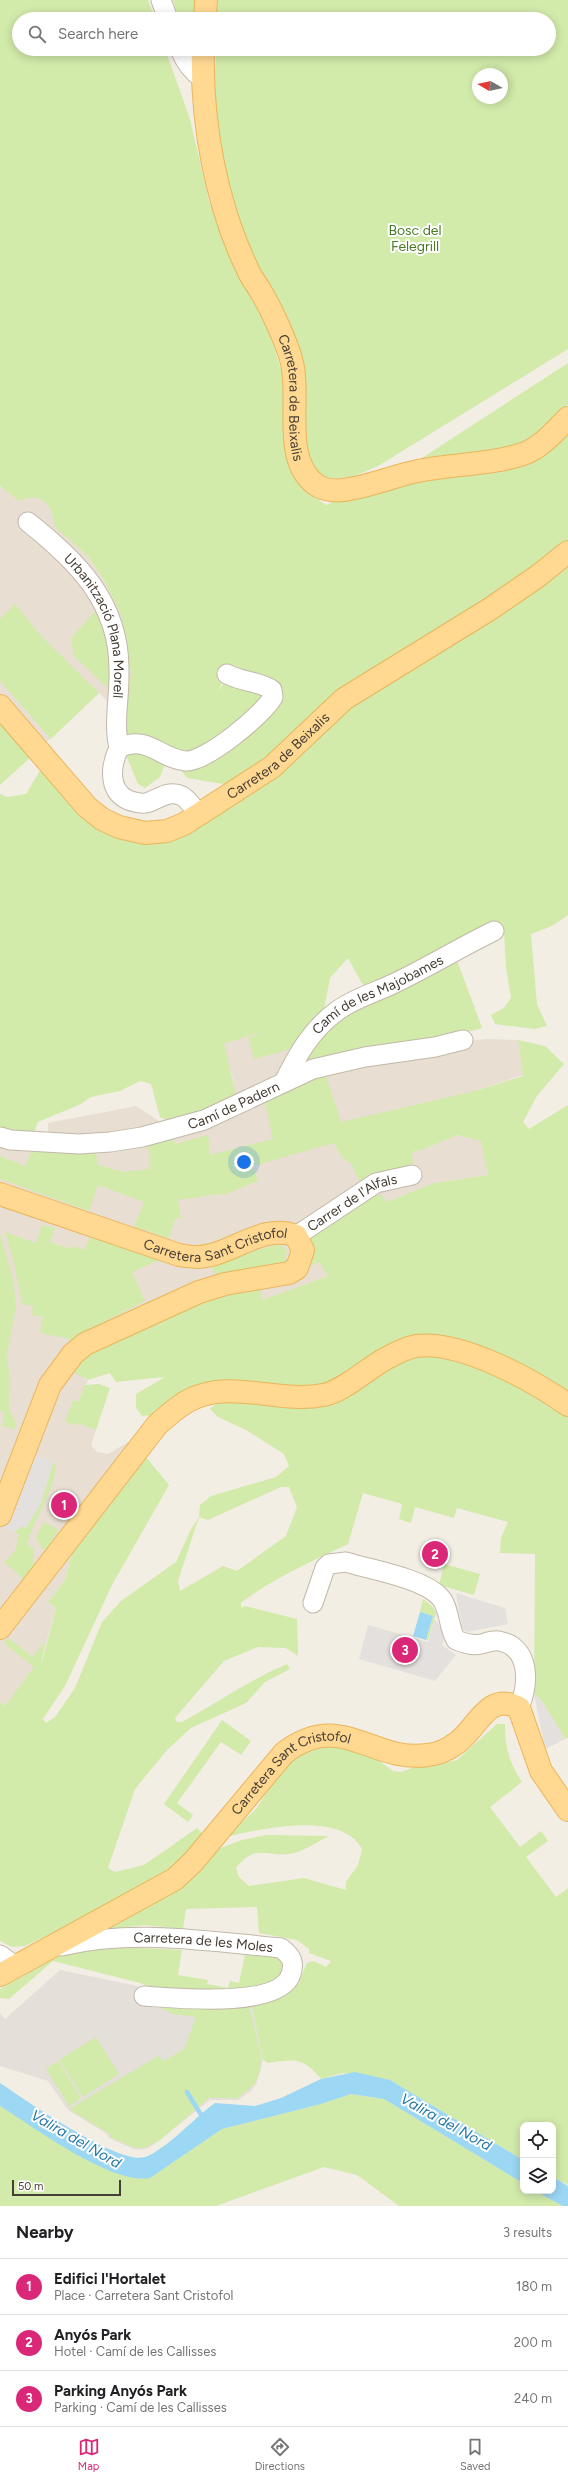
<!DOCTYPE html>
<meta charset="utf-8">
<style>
:root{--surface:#fff;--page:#f6f6f6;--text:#202124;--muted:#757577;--line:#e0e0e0;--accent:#db2777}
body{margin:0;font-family:Figtree,sans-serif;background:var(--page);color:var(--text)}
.controls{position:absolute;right:12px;bottom:12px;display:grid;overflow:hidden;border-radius:8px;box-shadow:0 2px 10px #0003}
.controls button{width:36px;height:36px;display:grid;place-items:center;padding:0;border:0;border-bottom:1px solid var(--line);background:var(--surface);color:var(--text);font:20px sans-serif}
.compass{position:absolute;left:472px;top:68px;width:36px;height:36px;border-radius:50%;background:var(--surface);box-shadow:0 2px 10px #0003;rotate:279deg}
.scale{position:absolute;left:12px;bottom:10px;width:109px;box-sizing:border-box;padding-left:4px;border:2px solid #463d34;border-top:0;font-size:11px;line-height:14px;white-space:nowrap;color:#463d34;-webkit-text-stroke:3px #fff;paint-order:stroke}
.you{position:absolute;left:244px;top:1162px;width:14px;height:14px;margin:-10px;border:3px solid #fff;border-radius:50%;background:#1a73e8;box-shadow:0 0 0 6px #1a73e833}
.badge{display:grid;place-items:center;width:26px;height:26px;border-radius:50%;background:var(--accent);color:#fff;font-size:13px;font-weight:700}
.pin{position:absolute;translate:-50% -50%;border:2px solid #fff;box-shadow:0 1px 4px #0006}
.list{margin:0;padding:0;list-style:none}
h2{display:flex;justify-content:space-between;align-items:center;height:52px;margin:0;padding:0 16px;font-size:17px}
h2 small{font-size:13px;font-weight:400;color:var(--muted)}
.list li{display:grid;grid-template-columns:26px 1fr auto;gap:12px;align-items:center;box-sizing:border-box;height:56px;padding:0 16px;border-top:1px solid var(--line)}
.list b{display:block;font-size:15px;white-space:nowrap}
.list p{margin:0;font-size:13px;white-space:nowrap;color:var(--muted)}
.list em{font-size:13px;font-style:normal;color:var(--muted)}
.icon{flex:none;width:22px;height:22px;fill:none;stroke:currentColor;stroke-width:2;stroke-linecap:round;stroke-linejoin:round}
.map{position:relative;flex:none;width:568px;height:2206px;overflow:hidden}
.search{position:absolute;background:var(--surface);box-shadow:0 2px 10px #0003;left:12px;right:12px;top:12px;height:44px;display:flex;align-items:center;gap:10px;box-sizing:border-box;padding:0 14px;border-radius:22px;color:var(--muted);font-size:15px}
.sheet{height:220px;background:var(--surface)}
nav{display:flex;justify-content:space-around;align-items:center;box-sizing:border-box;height:56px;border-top:1px solid var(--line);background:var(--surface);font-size:11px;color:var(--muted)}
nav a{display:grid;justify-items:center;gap:2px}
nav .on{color:var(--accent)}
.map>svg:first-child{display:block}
</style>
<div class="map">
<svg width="568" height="2206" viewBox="0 0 568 2206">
<rect width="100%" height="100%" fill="#f3eee4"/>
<path fill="#e8dfd2" d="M5,436L104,580L121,615L131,673L162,668L166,695L158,728L125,753L109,750V703L99,693L0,785V492Z
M496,922L504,933L456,958L482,1028L468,1032L471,1041L486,1039L518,1040L523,1075L475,1091L368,1161L422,1150L456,1135L482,1141L488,1175L434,1183L328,1276L262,1300L84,1379L88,1380L78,1402L73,1400L66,1420L76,1426L77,1423L96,1430L91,1445L97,1452L108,1454L128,1442L142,1455L75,1542L65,1580L48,1602L56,1608L38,1673L13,1712L0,1702V1131L48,1135V1123L136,1106L162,1123L171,1122L234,1083L223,1044L276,1027L291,1049L312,1024L366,990L348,958L432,955Z"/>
<path fill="#e5dfd9" d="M60,1970L162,1991L248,1988L263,2060L256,2085L250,2092L238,2100H210L149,2148L142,2150L133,2149L109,2138L107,2134L68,2110L48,2081L0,2066V2013L5,2019Z"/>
<path fill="#d2eaaa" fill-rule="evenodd" d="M0,0H148L155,19H19V49H165L190,119L209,201L225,242L251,292L269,332L283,376L307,491L326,505L342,498L380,487L488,471L568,425V542L282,749L238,778L223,784L187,778L178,766H164L160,777L145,788L138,784L125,753L129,733H127L124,726L131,673L121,615L104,580L87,555L55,527C52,506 43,490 19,501L0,486ZM233,665C247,673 262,672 275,683L250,716L262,694L223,684L216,694Z
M173,0H197L196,19H179Z
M218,0H568V349L378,466L352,477L323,479L316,474L304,445V403L250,254L220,158L213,109L216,49H549V19H217ZM478,74H502V98H478Z
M568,363V404L537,435L513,448L424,461L422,458Z
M568,560V915L552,926L531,934L537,1004L547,1026L534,1029L495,1024L491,1015L504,1008L511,998L506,968L504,933L496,922L366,990L348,958L330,978L323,1015L312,1024L291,1049L254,1059L248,1038L264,1031L224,1044L236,1094L197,1113L171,1122L160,1117L151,1084L140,1081L120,1091L91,1097L79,1105L38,1122L33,1135L0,1131V794L8,797L26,794L41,769L101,829L121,839L151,842L184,837L200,826L347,709Z
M15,604L43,638L99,693L51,739L0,681V619Z
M99,607L107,626L111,691L74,656L71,638Z
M0,720L32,756L0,785Z
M456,958L482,1028L449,1036L349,1051L307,1064C322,1021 365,1007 402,988C421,979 439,969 456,958Z
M518,1040L545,1046L564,1064L537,1096L523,1122L529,1129L568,1105V1738L565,1739L542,1701L534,1694L535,1554L500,1553L501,1538L508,1522L457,1508L454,1518L415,1507L411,1523L399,1519L402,1504L363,1493L348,1544C311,1562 273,1578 241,1603V1608L245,1606L297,1619L298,1656L286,1648L258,1647L224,1661L175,1718L177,1722H182C217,1703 251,1679 287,1664L290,1669L265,1682L246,1703L191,1728L167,1750L135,1789L108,1868L115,1872L144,1865L197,1828L204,1835L174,1869L104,1908L25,1946L12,1947L0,1941V1702L5,1706L34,1667L4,1643L8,1638L33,1657L45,1641L41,1666L56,1608L48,1602L65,1580L75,1542L146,1457L169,1485L112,1585L65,1686L43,1719L46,1723L55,1717L75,1688L102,1622L121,1601L176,1562L191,1529L199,1517L200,1505L211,1496L276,1477L289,1466L284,1454L246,1430L218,1417L210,1409L216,1404L208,1387L153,1415L142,1416L136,1408V1394L165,1377L116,1382L110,1373L88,1380L70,1370L79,1358L210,1297L259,1286L262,1300L328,1276L319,1262L306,1267V1239L370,1195H381L387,1202L434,1183L488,1175L481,1141L457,1135L422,1150L412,1152L413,1163L361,1185L351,1163L342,1158L334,1143L253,1166L258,1181L224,1195L219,1194L178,1200L181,1219L176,1217L169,1238L134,1227L144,1202L98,1185L89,1211L0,1179V1156L25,1166L34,1146L95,1151L98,1165L124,1172L150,1169L148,1142L172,1134L175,1144L208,1135L210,1155L273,1139L264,1098L296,1083L326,1075L341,1122L475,1091L523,1076ZM281,1487H289L297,1507L286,1536L237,1571L223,1566L180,1591L178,1581L199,1517L208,1520Z
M42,1225L55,1228L50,1242L72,1249L73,1246L85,1250L91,1233L163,1258L132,1272L145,1301L100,1324L67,1345L70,1339L40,1333L43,1317L32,1315L33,1306L22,1304L14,1263L5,1232L36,1243Z
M0,1234L13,1279L16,1306L7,1356L10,1380L9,1409L15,1421V1429L2,1426L5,1412L0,1411Z
M276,1245L282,1246L287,1251L285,1262L280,1264L215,1274L210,1263Z
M99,1384L110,1388L96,1430L77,1423L76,1426L65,1421L73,1400L78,1402L85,1385Z
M53,1463L56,1464C54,1493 35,1516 27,1544L33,1548L34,1569L25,1580L4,1562C19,1550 15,1548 19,1534L14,1532L22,1526L26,1528L41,1503Z
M44,1522L59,1530L46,1549H42L36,1537Z
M444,1564L480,1574L474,1595L439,1585Z
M423,1599L432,1606L436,1613L428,1640H426L433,1616L420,1612Z
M222,1720L251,1741L241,1755L221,1742L177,1803L193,1815L188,1822L164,1804Z
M497,1724H505C505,1748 509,1761 522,1782L490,1807L520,1847L541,1831L548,1841L526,1857L556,1897L568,1888V2185L553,2177V2125H523V2160L390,2080L343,2073L321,2079C303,2057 294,2059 268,2063L263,2060L251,2002L284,1993L298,1984L307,1963L314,1961L326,1967L331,1961L309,1953V1949L297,1940L259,1933L257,1907L186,1909L183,1929L144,1925L88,1932L215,1850L242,1840L267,1835L329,1836C317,1842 303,1852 289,1854C267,1857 255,1843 236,1868L239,1877L249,1886L304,1878L346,1890V1882L358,1865L362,1849C341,1810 260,1829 226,1837L256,1809L287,1762L321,1741L374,1757L393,1771L401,1772L428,1762L443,1763L457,1760Z
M121,1947L182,1950L178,1975L208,1980L207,1984L228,1988L230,1981L239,1983L245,1955L281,1958L287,1963L281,1982L248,1991H162L140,1983L53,1961L9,1999L0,1998V1989L55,1958L77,1950Z
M248,2002L261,2056L260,2071L255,2084L238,2098H209L159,2141L144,2148H135L110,2137L108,2133L69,2109L158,2056L164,2061L184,2049L196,2017L172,2014L160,2007L161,2004Z
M96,2037L119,2074L83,2097L59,2060Z
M58,2061L81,2098L69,2106L46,2069Z
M351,2094L384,2099L523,2183V2191H535L564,2206H399L357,2175L324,2167L216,2206H0V2106L100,2167L150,2178L222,2129L321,2104Z"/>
<path fill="#e4e0dd" d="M40,1455L53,1463L41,1503L25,1528L22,1526L14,1532L3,1528L24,1467Z
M456,1593L505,1608L508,1624L467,1632L462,1628Z
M434,1619L446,1632L442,1645L456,1655L435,1681L359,1659L368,1625L428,1642Z
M534,1694L542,1701L565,1739L545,1749Z"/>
<path fill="#9cd7f4" d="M420,1612L433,1616L426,1640L413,1636Z
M355,2072L390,2080L523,2160V2183L384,2099L351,2094L321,2104L222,2129L150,2178C111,2185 34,2127 0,2106V2083C24,2099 119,2166 145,2157C166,2150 195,2117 215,2103L255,2106L281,2098L321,2079Z
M553,2177L568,2186V2206H563L535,2191H553Z"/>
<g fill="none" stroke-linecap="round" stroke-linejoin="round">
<path stroke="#9cd7f4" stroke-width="4.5" d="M187,2092L203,2118"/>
<g stroke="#c2b8a9" stroke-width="21">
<g id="minor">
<path d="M161,0L168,19"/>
<path d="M180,49C185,62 191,71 203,79"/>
<path id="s1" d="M28,522C77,561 119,602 119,669C120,696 113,722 119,748"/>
<path d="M198,814C193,807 189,800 182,796C168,789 158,800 146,803C140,804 134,802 128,800C107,790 111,764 119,748C148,734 160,759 186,761C206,762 264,714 273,697L272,690C259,681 241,682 227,674"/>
<path id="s2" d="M284,1082C298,1054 311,1030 337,1011C354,998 377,992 397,982C430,966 461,947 494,931"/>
<path id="s3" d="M0,1137L11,1140L79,1144L110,1142L142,1137L204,1120L313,1069L365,1057L435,1047L463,1040"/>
<path id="s4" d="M296,1236L376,1183L412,1175"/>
<path d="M313,1603L325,1568L329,1564L346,1562C371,1570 423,1578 440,1597C450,1608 448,1627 456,1640C464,1643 472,1646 481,1644C486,1643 493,1640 499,1641C531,1647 529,1684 519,1708"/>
<path id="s5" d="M61,1946C134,1929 208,1941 281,1948C291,1956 295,1961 291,1974C280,2009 175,1998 144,1996"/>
<path d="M0,1955L14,1965"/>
</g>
</g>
<g stroke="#ebb55b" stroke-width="24">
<g id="major">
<path d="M205,19L206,0"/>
<path id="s6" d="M203,49C201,121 216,205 248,270C251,278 257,284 261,292C271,308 286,341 291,359C302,396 281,458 315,484C323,490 334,491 343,490C369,487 393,476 418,471C452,464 489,465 523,454C541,448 555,431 568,418"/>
<path id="s7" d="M0,706L87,807L102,819L119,827L145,833L167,831L184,824L272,767L344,699L490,609L538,576L568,552"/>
<path id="s8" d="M0,1194L179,1255C185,1256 192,1257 198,1257C231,1256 263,1222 296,1236L303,1250L297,1268L289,1273L225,1284L199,1292L85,1344L73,1354L50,1385L0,1515"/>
<path d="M0,1628L157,1425C167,1416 177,1407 188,1401C229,1378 279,1404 323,1395C342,1392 367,1369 385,1359C394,1354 405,1348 416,1346C460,1340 533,1380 568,1405"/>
<path id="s9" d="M0,1975L175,1879L193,1862L284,1753C341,1709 371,1763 428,1755C439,1754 449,1749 458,1742C478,1727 488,1691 519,1708L541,1771L568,1810"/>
</g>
</g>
<use href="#minor" stroke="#fff" stroke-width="19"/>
<use href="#major" stroke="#ffd892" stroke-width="22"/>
</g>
<g text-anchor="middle" stroke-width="4" stroke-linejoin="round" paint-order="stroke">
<g font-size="14" fill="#4b7b24" stroke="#fff">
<text x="415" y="235">Bosc del<tspan x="415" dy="16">Felegrill</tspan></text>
</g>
<g font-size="14" fill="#463d34" stroke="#fff">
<text dy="5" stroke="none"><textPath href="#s6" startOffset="365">Carretera de Beixalis</textPath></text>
<text dy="5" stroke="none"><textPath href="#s1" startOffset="130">Urbanització Plana Morell</textPath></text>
<text dy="5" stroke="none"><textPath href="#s7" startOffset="355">Carretera de Beixalis</textPath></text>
<text dy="5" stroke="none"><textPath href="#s2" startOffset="133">Camí de les Majobames</textPath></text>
<text dy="5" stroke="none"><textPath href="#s3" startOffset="240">Camí de Padern</textPath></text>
<text dy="5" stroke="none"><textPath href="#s4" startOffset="66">Carrer de l'Alfals</textPath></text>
<text dy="5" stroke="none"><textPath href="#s8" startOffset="227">Carretera Sant Cristofol</textPath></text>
<text dy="5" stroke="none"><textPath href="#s9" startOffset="363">Carretera Sant Cristofol</textPath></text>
<text dy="5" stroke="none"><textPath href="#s5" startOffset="143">Carretera de les Moles</textPath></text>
</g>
<g font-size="15" font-style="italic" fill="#2579a7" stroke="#fff">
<text transform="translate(446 2122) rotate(29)" y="5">Valira del Nord</text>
<text transform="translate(76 2139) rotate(30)" y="5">Valira del Nord</text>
</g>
</g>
</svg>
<div class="controls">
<button><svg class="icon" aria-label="locate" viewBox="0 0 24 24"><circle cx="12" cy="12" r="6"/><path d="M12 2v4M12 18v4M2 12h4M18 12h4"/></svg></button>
<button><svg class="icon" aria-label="layers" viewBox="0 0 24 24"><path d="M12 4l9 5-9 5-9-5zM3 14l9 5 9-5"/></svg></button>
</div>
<svg class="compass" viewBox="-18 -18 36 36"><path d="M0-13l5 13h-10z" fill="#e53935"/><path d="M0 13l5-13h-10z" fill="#757577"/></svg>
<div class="scale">50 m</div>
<div class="you"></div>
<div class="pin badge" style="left:64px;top:1505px">1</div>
<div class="pin badge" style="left:435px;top:1554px">2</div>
<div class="pin badge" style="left:405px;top:1650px">3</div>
<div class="search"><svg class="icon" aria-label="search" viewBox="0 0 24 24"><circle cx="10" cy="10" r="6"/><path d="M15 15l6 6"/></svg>Search here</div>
</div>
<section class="sheet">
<h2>Nearby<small>3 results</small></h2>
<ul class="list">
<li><span class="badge">1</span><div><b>Edifici l'Hortalet</b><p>Place · Carretera Sant Cristofol</p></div><em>180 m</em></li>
<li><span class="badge">2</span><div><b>Anyós Park</b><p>Hotel · Camí de les Callisses</p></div><em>200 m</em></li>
<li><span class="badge">3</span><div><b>Parking Anyós Park</b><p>Parking · Camí de les Callisses</p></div><em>240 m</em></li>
</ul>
</section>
<nav>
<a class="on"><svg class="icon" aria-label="map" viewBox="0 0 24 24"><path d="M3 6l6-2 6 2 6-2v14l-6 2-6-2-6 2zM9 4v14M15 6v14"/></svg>Map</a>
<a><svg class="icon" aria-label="directions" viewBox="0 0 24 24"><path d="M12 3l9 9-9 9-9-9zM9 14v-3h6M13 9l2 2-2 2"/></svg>Directions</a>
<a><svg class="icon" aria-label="saved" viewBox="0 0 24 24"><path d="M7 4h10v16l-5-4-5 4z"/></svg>Saved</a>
</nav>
